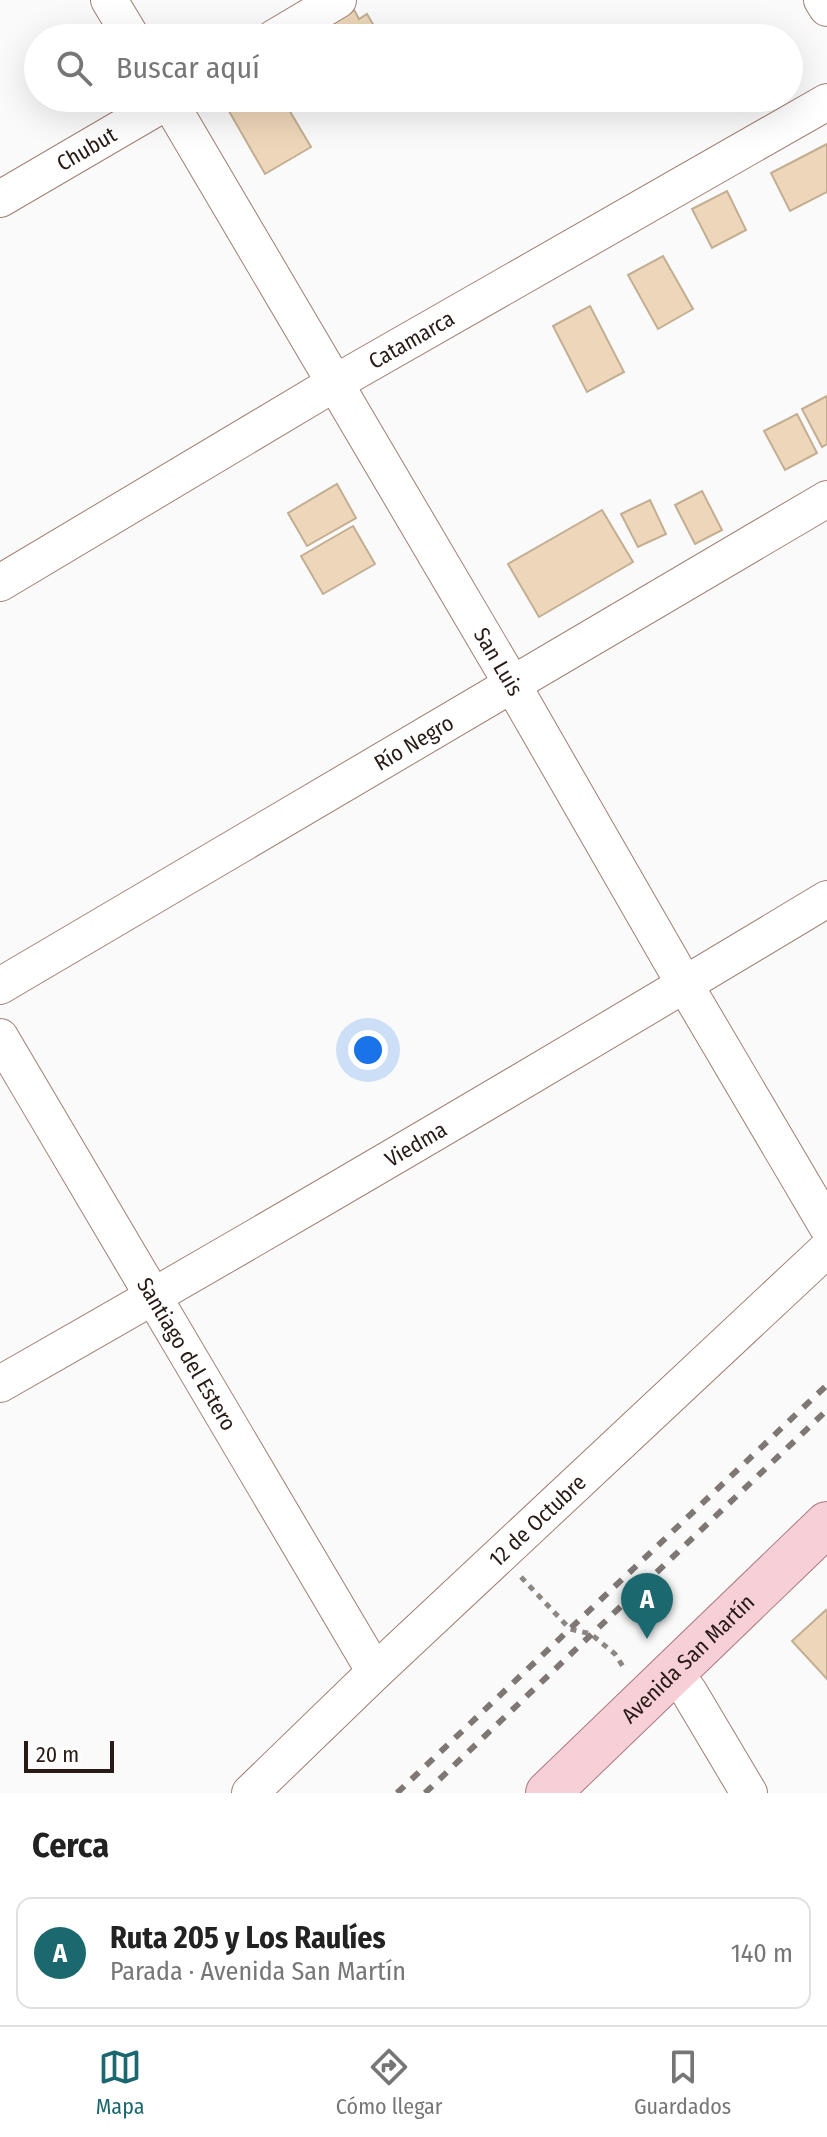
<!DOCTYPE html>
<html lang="es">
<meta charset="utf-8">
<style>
:root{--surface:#fff;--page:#f2f2f2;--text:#222;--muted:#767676;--line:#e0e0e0;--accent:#1b686e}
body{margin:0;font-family:"Fira Sans Condensed",sans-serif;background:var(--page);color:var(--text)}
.scale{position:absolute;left:24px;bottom:20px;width:90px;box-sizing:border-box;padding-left:8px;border:4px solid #281b16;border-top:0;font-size:22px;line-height:28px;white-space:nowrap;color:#281b16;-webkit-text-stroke:6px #fff;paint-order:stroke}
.you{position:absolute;left:368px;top:1050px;width:28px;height:28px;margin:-20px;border:6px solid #fff;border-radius:50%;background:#1a73e8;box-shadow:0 0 0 12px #1a73e833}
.badge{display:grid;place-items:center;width:52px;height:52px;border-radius:50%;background:var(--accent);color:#fff;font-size:26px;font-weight:700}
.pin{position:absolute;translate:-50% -66px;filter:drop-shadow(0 2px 4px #0008)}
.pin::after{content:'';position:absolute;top:42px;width:28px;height:24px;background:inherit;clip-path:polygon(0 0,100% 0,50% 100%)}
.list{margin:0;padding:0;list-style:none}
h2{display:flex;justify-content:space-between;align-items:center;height:104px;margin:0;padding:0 32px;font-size:34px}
h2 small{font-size:26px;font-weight:400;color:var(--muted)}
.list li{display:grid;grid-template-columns:52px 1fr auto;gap:24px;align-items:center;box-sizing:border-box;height:112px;margin:0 16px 16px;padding:0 16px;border:2px solid var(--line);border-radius:16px}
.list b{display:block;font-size:30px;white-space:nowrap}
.list p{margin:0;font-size:26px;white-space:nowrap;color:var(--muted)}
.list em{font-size:26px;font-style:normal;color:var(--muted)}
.icon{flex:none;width:44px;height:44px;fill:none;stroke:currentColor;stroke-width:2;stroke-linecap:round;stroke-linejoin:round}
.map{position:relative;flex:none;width:827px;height:1793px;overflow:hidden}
.search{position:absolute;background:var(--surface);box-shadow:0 8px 32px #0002;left:24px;right:24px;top:24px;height:88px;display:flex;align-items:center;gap:20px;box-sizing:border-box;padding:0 28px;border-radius:44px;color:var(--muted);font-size:30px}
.sheet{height:232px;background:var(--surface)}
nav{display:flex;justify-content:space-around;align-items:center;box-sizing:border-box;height:112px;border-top:2px solid var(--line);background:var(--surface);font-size:22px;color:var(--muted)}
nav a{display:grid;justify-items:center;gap:4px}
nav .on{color:var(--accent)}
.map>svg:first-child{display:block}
</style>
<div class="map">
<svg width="827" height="1793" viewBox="0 0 827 1793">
<rect width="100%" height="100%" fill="#fafafa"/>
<path fill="#edd6b9" stroke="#c4ae92" stroke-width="2" d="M353,8L359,19L367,14L381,38H331L339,32L332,20Z
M224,98H282L311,147L265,174L222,99Z
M827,144V192L790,211L771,173Z
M727,191L746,230L712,248L692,209Z
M663,256L693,309L658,329L628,275Z
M590,306L624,372L587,392L553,326Z
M827,396V444L822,447L802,409Z
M797,414L817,453L785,470L764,431Z
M337,484L356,518L307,546L288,513Z
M702,491L722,530L695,544L675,505Z
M650,500L666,534L638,547L621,514Z
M602,510L633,562L539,617L508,564Z
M353,526L375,564L323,594L301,556Z
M826,1610L827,1611V1679L792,1641Z"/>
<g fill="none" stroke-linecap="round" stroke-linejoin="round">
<g stroke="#a17f73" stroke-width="38">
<g id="minor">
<path d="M109,0L132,38"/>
<path d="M822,0L827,8"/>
<path d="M274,38L338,0"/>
<path id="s1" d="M167,98L512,684L685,985L827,1226"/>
<path id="s2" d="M0,199L173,98"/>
<path id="s3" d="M0,583L335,383L827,102"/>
<path id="s4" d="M0,986L827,499"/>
<path id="s5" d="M0,1037L375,1672"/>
<path id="s6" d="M0,1384C278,1226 553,1064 827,899"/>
<path d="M674,1673L689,1692L749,1793"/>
<path id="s7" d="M250,1793L375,1672L827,1249"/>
</g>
</g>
<g stroke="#ab7b81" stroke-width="46">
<g id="major">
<path id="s8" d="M548,1793L827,1524"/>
</g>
</g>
<path stroke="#8d8784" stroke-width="5" stroke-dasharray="6 6" stroke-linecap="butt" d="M521,1577L570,1629L591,1634L615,1654L624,1668"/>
<use href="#minor" stroke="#fff" stroke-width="36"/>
<use href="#major" stroke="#f7cfd6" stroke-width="44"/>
<path stroke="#7f7774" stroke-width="6" stroke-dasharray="10 10" stroke-linecap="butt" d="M397,1793L827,1385
M425,1793L827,1410"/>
</g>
<g text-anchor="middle" stroke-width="7" stroke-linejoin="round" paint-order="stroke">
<g font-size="22" fill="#281b16" stroke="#fff">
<text dy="8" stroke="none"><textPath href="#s2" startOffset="100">Chubut</textPath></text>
<text dy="8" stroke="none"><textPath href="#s3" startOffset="478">Catamarca</textPath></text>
<text dy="8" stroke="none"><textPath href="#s1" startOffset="654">San Luis</textPath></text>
<text dy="8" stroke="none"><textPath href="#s4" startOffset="480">Río Negro</textPath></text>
<text dy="8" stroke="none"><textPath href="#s6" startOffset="480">Viedma</textPath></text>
<text dy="8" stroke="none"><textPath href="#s5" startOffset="368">Santiago del Estero</textPath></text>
<text dy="8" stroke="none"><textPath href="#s7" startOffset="396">12 de Octubre</textPath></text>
<text dy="8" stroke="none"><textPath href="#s8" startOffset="194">Avenida San Martín</textPath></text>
</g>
</g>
</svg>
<div class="scale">20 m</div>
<div class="you"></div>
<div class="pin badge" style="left:647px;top:1639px">A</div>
<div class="search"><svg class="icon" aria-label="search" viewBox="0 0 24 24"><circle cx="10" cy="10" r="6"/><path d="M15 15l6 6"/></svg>Buscar aquí</div>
</div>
<section class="sheet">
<h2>Cerca<small></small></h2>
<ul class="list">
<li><span class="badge">A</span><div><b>Ruta 205 y Los Raulíes</b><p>Parada · Avenida San Martín</p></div><em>140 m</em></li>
</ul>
</section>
<nav>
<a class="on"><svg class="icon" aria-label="map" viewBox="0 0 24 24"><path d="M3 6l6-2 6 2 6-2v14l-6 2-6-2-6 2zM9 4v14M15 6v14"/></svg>Mapa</a>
<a><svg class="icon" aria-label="directions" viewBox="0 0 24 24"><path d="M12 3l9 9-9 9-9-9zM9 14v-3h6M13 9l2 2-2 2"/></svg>Cómo llegar</a>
<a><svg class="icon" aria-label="saved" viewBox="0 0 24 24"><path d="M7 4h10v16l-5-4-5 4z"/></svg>Guardados</a>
</nav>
